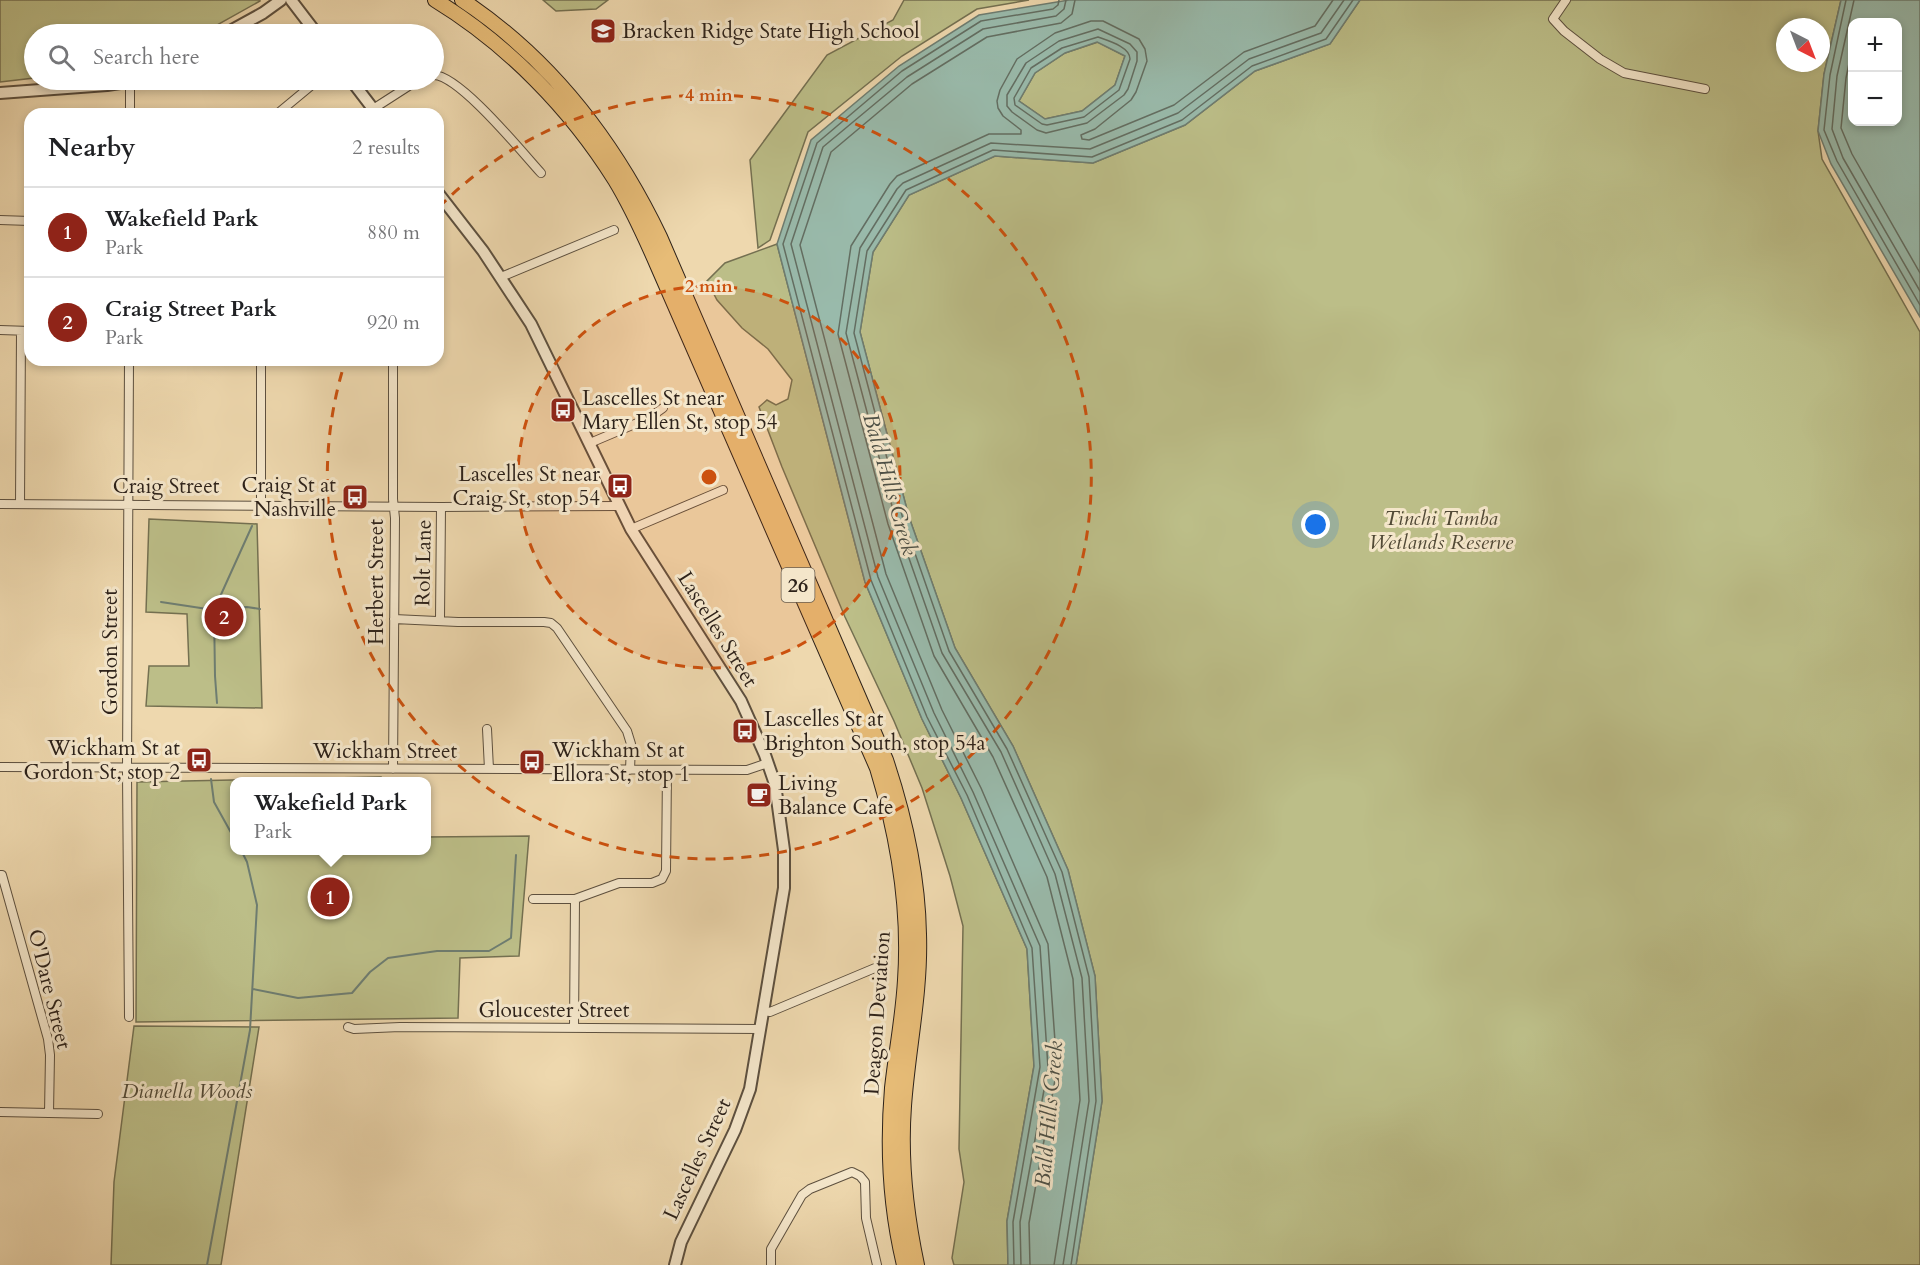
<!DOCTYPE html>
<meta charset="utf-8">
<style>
:root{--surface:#fff;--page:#f2f2f2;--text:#202124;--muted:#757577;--line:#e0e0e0;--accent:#8f2418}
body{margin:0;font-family:Cardo,serif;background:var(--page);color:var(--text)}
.controls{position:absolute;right:18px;top:18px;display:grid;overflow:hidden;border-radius:12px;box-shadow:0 3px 9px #0003}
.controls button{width:54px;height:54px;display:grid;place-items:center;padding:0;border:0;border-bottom:2px solid var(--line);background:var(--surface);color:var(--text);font:30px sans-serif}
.compass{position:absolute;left:1776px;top:18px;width:54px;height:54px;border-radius:50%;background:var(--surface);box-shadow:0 3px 9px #0003;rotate:138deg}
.you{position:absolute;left:1316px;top:525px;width:21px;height:21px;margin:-15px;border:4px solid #fff;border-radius:50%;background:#1a73e8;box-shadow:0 0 0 9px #1a73e833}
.badge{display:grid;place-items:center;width:39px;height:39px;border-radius:50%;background:var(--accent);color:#fff;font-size:20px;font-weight:700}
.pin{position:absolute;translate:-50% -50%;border:3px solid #fff;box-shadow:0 2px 6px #0006}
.popup{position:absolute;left:230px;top:777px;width:201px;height:78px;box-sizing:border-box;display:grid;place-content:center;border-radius:12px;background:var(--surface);filter:drop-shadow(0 2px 4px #0005);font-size:20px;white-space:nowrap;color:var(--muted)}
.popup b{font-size:22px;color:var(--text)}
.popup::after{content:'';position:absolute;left:50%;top:100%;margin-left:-12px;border:12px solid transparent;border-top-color:var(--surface)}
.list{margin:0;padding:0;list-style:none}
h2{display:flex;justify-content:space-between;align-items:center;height:78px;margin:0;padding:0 24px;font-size:26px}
h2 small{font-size:20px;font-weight:400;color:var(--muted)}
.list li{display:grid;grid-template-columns:39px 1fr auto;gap:18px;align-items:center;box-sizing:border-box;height:90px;padding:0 24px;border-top:2px solid var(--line)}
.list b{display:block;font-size:22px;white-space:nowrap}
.list p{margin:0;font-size:20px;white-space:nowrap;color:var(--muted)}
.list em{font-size:20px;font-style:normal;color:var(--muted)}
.icon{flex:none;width:33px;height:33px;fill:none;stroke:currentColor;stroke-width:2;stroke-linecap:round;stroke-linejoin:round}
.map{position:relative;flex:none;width:1920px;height:1265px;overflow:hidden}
.search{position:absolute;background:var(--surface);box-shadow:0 3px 9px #0003;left:24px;top:24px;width:420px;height:66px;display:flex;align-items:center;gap:15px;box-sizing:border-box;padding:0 21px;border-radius:33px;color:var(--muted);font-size:22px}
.panel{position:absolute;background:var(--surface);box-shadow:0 3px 9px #0003;left:24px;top:108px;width:420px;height:258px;border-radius:18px}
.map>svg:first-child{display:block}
</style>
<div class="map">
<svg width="1920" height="1265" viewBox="0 0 1920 1265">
<rect width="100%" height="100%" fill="#eed8ae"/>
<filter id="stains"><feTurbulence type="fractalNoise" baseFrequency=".00333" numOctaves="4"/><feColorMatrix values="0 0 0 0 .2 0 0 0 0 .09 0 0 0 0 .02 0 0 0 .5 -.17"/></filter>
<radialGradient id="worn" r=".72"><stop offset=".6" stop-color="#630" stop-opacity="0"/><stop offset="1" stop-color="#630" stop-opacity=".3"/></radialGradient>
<path fill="#bcbe88" stroke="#747051" stroke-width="1.5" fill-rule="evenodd" d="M0,0H260V1L201,34H34V78L0,82Z
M543,0H608L596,9L556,11Z
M904,0H1029L977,9L902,56L808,132L770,240L758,248L750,160L827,55L893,20Z
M1360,0H1841L1824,74L1818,131L1822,159L1920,332V1265H1076L1102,1101L1095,976L1068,870L1013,746L955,648L909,517L860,332L873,252L909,195L995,156L1093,163L1185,125L1255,71L1330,44ZM1785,27H1821V63H1785Z
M1098,42L1125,56L1115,85L1082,111L1045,119L1019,101L1035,73L1065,53Z
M777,244L865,582L922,719L961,798L1027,949L1034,1066L1007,1221L1008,1265H954L952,1258L964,1182L959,1149L963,926L950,876L922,788L894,721L845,617L782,467L759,407L767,400L776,405L788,399L792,380L768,349L742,328L717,300L707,281L725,263Z
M149,519L257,524L262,708L146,706L149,666H189L187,614L146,612Z
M381,777V782H234V850H426V837L529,836L519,956L460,958L458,1018L136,1022L137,782Z
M134,1026L259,1027L221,1265H111L114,1182Z"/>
<path fill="#99baab" stroke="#6e7d71" stroke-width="1.5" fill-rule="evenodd" d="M1069,0H1360L1330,44L1255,71L1185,125L1093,163L995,156L909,195L873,252L860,332L909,517L955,648L1013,746L1068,870L1095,976L1102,1101L1076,1265H1008L1007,1221L1034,1066L1027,949L961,798L922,719L865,582L777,244L811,140L899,66L979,15ZM1097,42L1125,56L1115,85L1082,111L1045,119L1019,101L1035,73L1065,53Z
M1841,0H1920V317L1831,164L1818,131L1824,74ZM1852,22H1898V122H1852Z"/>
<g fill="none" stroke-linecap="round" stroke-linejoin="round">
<path stroke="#636e62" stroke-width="1.5" d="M1846,0L1830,75L1824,130L1837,161L1920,305
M1854,0L1837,76L1832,129L1843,158L1920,291
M1098,29L1130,44L1137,52V61L1128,89L1124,95L1087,123L1046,133L1037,130L1012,112L1007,106V95L1026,63L1059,41Z
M1098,37C1109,41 1130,47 1130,59L1119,90L1084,117L1047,125L1042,124L1015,105L1014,98L1031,68L1062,48Z
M1852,49L1846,78L1841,128L1852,154L1920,273
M1014,1265L1013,1222L1040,1067L1032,948L967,795L927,717L871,580L783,244L817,143L902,71L981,21L1053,9L1058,5L1059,0
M1021,1265L1020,1222L1048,1068L1040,946L973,792L934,713L878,577L791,244L823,147L907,77L983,29L1056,16L1064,9L1066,0
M1030,1265L1029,1223L1057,1069L1048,944L981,788L942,710L886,574L800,245L831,152L912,84L987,37L1061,23L1072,14L1075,0
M1054,1265L1080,1100L1073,979L1047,877L993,757L934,656L888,524L838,334L851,246L890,184L897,176L989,134H1021V130L1003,116L998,108L997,101L1000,90L1017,59L1055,33L1091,21H1103L1139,39L1145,49L1147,61L1136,92L1131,100L1095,129L1081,135L1082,139L1089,140L1174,105L1244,52L1315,26L1333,0
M1063,1265L1089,1101L1082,978L1055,874L1001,752L942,653L896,521L846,333L860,248L897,189L903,183L991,143L1090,149L1178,113L1249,59L1321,33L1344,0
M1071,1265L1096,1101L1089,977L1062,872L1007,749L949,651L903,519L854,333L867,251L906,190L993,150L1092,157L1182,120L1252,66L1326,39L1353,0"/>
<path stroke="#6e7d71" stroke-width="2" d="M161,602L214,610L247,607L260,609
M217,703L215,676L214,610L252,526
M211,779L214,802L234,838
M253,989L298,998L352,993L370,972L388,958L437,951H489L511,938L516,855
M207,1265L250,1030L257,905L247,862L241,850"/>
<g stroke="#5d503f" stroke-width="10">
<path id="minor" d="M1566,0L1553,19L1564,31L1600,59L1624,73L1705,89
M434,75C460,76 521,151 541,173
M373,109L418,80
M130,114V83
M277,114L318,80
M0,220L30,221
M501,277L614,230
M0,330L30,331
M129,360L127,773L129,1017
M590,443L649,418L663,408
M0,504L441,507L619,506
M20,504L21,331
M261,505V360
M631,529L723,490
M394,619L458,622H544L551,623L557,628L627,731L631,744L630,770
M440,620L441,507
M487,729L489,769
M0,767L747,770L768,763
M393,769L395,518L393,499V360
M0,875H2L48,1039L50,1055L49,1113
M533,899H575L619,883H652L662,879L666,871L667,770
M764,1011L770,1012L875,968
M348,1027L354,1029L400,1027L760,1029
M574,1028L575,899
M0,1112L98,1114
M771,1265V1249L802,1195L810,1189L852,1172L860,1176L865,1182L866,1218L877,1265"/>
</g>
<g stroke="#5d503f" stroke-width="14">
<path id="tertiary" d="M291,0L317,34
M225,34L263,13L281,0
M351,80L377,114
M0,93L107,85L140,80
M438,193L483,251L531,324L631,529L741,701L765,755L775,784L784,850V888L750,1089L735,1130L681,1242L675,1265"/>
</g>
<g stroke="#2d221a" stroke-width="16">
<path id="trunk" d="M435,0C507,44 570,108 615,180C632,208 645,237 658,267L877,768C898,837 910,908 905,980C903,1016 896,1052 892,1088C887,1147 890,1207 904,1265
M462,0C551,59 614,141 660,237L886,760C905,817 918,874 919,934C921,992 908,1049 904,1106C900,1160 906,1213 917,1265"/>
</g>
<use href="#minor" stroke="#f4e6ca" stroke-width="8"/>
<use href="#tertiary" stroke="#f4e6ca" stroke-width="10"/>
<use href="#trunk" stroke="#e7bc77" stroke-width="14"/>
</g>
<circle cx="709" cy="477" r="191" fill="#cc510e" fill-opacity=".12"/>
<g fill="none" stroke="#cc510e" stroke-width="3" stroke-dasharray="10 8">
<circle cx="709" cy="477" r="191"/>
<path d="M439 207A382 382 0 1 1 345 362"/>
</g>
<defs>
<g id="school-square" transform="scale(1.35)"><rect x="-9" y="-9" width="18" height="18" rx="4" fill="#8f2418" stroke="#f4e6ca"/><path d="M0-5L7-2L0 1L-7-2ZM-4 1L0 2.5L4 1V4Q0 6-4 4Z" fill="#fff"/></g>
<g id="bus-square" transform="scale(1.35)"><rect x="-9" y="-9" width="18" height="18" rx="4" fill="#8f2418" stroke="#f4e6ca"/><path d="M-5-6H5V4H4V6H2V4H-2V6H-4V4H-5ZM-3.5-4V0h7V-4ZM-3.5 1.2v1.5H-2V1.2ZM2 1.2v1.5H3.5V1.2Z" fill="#fff"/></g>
<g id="cafe-square" transform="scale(1.35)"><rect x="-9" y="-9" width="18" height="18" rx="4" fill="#8f2418" stroke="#f4e6ca"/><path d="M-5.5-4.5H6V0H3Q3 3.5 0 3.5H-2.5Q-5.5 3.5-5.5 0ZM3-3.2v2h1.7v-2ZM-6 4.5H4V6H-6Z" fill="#fff"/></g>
</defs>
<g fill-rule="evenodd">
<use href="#school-square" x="603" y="31"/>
<use href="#bus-square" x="563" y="410"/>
<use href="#bus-square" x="620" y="486"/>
<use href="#bus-square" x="355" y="497"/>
<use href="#bus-square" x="745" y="731"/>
<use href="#bus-square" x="199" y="760"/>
<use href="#bus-square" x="532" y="762"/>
<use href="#cafe-square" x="759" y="795"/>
</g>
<g text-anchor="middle" stroke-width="6" stroke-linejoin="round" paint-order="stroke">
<rect fill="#f4e6ca" stroke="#695d4f" stroke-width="1.5" x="781.5" y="568" width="33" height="34" rx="4.5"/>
<g font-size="20" font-weight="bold" fill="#2d221a">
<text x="798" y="592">26</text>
</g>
<g font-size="21" fill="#2d221a" stroke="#f4e6ca" text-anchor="start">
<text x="622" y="38">Bracken Ridge State High School</text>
<text x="582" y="405">Lascelles St near<tspan x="582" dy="24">Mary Ellen St, stop 54</tspan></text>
<text x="600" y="481" text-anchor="end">Lascelles St near<tspan x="600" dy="24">Craig St, stop 54</tspan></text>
<text x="336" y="492" text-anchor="end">Craig St at<tspan x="336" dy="24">Nashville</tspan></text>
<text x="764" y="726">Lascelles St at<tspan x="764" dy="24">Brighton South, stop 54a</tspan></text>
<text x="180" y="755" text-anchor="end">Wickham St at<tspan x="180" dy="24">Gordon St, stop 2</tspan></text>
<text x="552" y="757">Wickham St at<tspan x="552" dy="24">Ellora St, stop 1</tspan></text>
<text x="778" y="790">Living<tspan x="778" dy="24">Balance Cafe</tspan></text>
</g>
<g font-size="21" fill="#2d221a" stroke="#f4e6ca">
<text x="166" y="493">Craig Street</text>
<text transform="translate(423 563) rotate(-89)" y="7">Rolt Lane</text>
<text transform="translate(376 582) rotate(-90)" y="7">Herbert Street</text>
<text transform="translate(718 629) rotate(58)" y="7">Lascelles Street</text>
<text transform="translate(110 652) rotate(-90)" y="7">Gordon Street</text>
<text x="385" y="758">Wickham Street</text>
<text transform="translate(50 989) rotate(76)" y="7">O'Dare Street</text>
<text x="554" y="1017">Gloucester Street</text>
<text transform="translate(877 1013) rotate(-86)" y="7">Deagon Deviation</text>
<text transform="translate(697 1159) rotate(-65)" y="7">Lascelles Street</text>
</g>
<g font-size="21" font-style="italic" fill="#514936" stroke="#f4e6ca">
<text x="1441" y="525">Tinchi Tamba<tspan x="1441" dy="24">Wetlands Reserve</tspan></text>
<text x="187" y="1098">Dianella Woods</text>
</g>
<g font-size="22" font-style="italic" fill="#4d5046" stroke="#f4e6ca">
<text transform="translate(891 484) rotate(74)" y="8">Bald Hills Creek</text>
<text transform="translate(1048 1114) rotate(-85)" y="8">Bald Hills Creek</text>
</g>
</g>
<circle cx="709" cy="477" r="9" fill="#cc510e" stroke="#f4e6ca" stroke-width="3"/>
<g font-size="18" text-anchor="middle" font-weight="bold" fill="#cc510e" stroke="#f4e6ca" stroke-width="6" stroke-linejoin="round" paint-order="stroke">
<text x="709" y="101">4 min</text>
<text x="709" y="292">2 min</text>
</g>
<rect width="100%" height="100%" filter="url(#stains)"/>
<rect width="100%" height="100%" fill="url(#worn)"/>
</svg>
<div class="controls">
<button>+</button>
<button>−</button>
</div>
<svg class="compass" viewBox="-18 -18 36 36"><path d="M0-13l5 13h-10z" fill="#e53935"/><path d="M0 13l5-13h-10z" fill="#757577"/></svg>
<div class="you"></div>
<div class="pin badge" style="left:330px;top:897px">1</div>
<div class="popup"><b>Wakefield Park</b>Park</div>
<div class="pin badge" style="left:224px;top:617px">2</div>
<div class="search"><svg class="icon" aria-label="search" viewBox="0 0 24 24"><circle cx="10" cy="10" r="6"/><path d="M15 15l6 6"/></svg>Search here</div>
<section class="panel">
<h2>Nearby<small>2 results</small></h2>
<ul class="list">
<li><span class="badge">1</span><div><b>Wakefield Park</b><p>Park</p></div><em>880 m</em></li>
<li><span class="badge">2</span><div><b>Craig Street Park</b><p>Park</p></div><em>920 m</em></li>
</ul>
</section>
</div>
